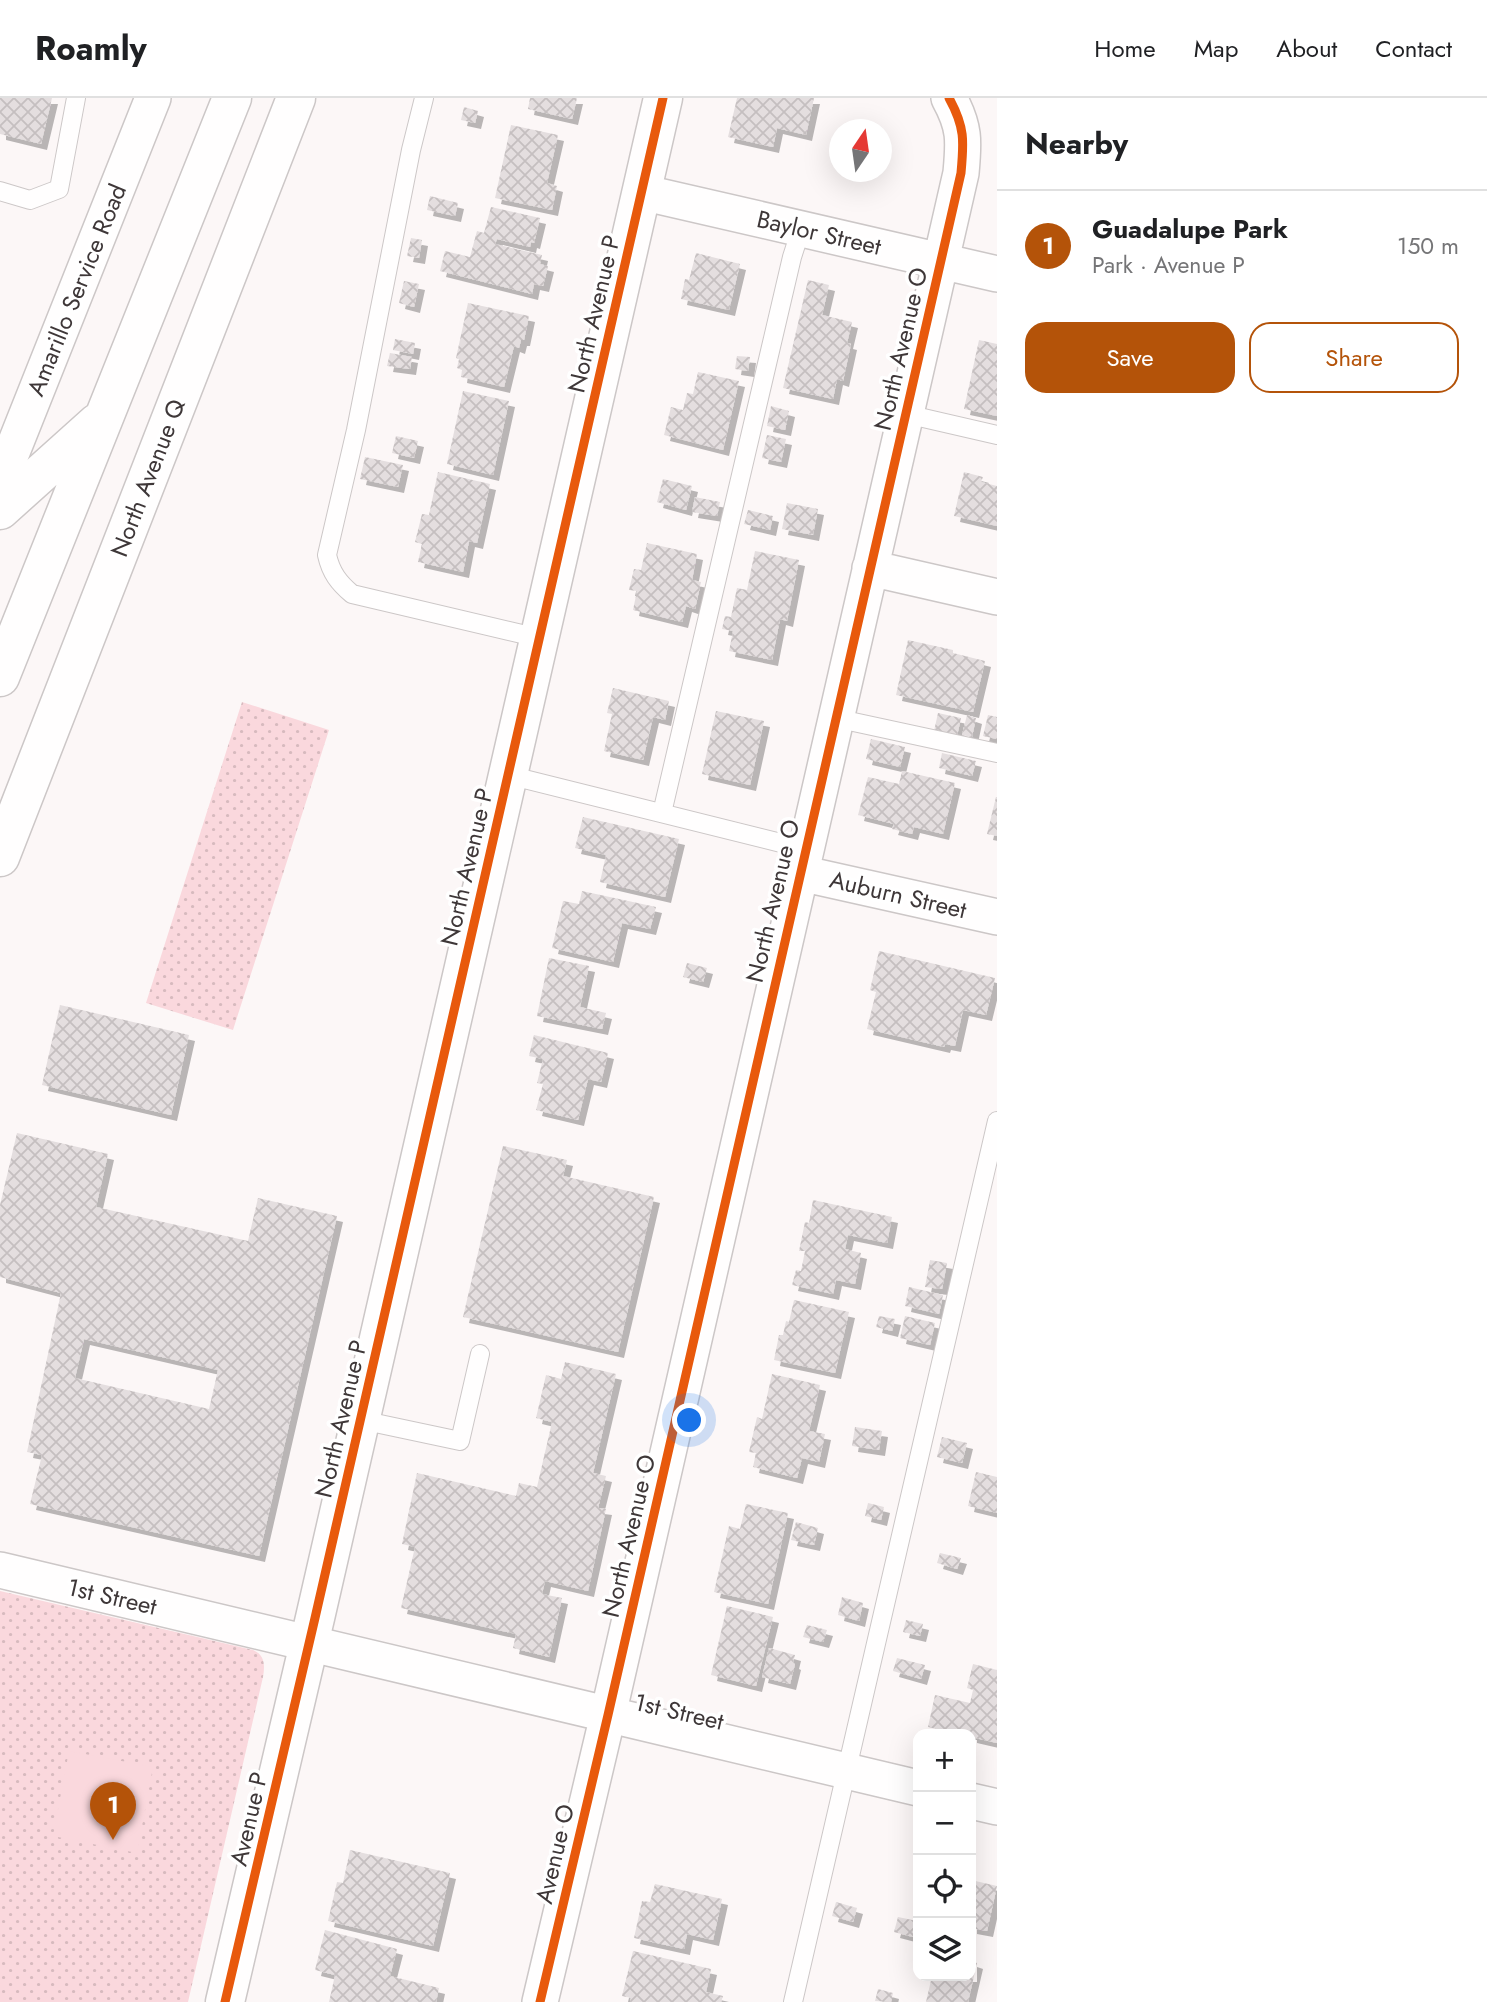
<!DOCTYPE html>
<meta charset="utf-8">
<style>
:root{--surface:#fff;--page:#f2f2f2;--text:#202124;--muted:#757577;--line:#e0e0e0;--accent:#b45309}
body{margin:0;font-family:Jost,sans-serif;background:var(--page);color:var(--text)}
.controls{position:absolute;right:21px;bottom:21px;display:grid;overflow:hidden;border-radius:14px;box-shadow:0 7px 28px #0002}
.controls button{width:63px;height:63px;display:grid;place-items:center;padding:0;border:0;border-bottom:2px solid var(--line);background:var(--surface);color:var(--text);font:35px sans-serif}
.compass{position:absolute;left:829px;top:21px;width:63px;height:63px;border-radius:50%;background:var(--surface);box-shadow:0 7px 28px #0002;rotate:13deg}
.you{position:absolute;left:690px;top:1323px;width:24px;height:24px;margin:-18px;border:5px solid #fff;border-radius:50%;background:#1a73e8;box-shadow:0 0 0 10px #1a73e833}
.badge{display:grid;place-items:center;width:46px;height:46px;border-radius:50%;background:var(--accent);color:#fff;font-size:23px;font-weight:700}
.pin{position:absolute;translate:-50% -58px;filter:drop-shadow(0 2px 4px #0008)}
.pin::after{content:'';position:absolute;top:37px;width:24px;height:21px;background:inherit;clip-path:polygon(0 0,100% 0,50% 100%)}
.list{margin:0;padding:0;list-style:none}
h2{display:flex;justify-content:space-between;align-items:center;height:91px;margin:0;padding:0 28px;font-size:30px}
h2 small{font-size:23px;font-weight:400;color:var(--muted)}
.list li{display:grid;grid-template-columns:46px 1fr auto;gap:21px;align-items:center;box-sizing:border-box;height:112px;padding:0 28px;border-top:2px solid var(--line)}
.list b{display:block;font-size:26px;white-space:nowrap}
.list p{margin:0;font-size:23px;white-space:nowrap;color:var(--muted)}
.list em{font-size:23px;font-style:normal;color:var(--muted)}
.actions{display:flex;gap:14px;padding:21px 28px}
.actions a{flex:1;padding:16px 0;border:2px solid var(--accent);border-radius:21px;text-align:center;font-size:24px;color:var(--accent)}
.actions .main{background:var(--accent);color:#fff}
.icon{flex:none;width:38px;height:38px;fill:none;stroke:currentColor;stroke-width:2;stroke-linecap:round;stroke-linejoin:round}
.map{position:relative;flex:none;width:997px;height:1904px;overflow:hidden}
header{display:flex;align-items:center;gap:42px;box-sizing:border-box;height:98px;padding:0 35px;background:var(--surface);border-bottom:2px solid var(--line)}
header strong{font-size:33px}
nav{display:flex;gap:38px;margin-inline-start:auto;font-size:24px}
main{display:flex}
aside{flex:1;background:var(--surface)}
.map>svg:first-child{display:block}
</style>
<header>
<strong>Roamly</strong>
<nav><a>Home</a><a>Map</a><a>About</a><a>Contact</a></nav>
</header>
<main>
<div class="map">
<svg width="997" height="1904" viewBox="0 0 997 1904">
<defs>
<pattern id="green-dots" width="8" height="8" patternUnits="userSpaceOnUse" patternTransform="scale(1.75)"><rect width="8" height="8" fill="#fad8dd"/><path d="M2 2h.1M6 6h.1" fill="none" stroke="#d7babe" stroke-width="1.8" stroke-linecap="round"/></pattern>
<pattern id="building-cross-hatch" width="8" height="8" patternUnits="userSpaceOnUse" patternTransform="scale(1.75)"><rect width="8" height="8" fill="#e4dedf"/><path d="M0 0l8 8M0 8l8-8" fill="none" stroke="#c5bfc0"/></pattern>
<filter id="shadow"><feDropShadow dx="6" dy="6" stdDeviation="0" flood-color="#0004"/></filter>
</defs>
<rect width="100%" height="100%" fill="#fcf7f7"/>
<path fill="url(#green-dots)" d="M242,604L329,632L233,932L146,905Z
M0,1493L253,1552C265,1557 265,1567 263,1579L188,1904H0Z"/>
<path fill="#fad8dd" d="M69,1653L153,1669L137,1755L53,1738Z"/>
<path fill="url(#building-cross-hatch)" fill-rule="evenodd" filter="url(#shadow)" d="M0,0H52L41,46L0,36Z
M530,0H577L572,21L528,11Z
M737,0H814L806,37L777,30L773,49L728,39Z
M464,9L478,13L475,25L461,22Z
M511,27L558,37L547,85L557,88L552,112L495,100Z
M430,98L458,105L455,118L427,112Z
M491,109L540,120L534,145L531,144L530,149L497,141L495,146L542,157L540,166L548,168L543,188L534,186L532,196L440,173L445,153L470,159L477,133L484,135Z
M411,140L422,142L419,160L407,158Z
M696,155L740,166L729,212L681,201L685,181L689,182Z
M808,182L829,187L822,217L852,224L847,245L851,246L843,283L837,281L833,301L783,290Z
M404,183L419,186L414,209L399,205Z
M468,205L529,218L524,242H521L519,250L514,248L504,289L461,279L462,272L457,270L459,261L456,260Z
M395,241L415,245L413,256L393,252Z
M979,242L997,246V318L964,311Z
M390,255L412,259L410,271L387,268Z
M737,258L750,259L748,273L735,271Z
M698,274L739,283L723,352L664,337L671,309L683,312L687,295L693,296Z
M463,293L509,303L493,377L447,366Z
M771,308L789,313L785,332L767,328Z
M767,337L786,341L781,364L762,360Z
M396,338L418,343L414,360L392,355Z
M365,359L403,367L398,389L360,381Z
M438,374L490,386L477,445L469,443L463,474L418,464L422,446L415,444L422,416L429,417Z
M964,374L983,379L981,384L997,388V428L954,418Z
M663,381L692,388L686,412L657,404Z
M695,399L720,404L717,418L692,414Z
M787,405L818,411L813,437L782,431Z
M748,412L773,418L770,432L744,426Z
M647,445L697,456L692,482L701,484L695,511L686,508L682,524L633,512L637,493L629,492L634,471L641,472Z
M755,453L799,462L787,523L780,521L772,562L729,553L733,533L722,531L725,518L731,519L737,490L747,492Z
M908,542L953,552V555L985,563L973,614L896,597Z
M613,590L669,603L665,622L653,619L643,662L604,653L612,616L607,615Z
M716,613L764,623L750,687L702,676Z
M938,615L961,620L957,638L934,633Z
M967,617L976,620L972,639L962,637Z
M988,617L997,619V641L983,638Z
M871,641L905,649L900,669L866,661Z
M942,655L976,663L972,678L939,670Z
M902,673L955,685L943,736L914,729L912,736L892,731L894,726L858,717L868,679L899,686Z
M996,699H997V738L987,736Z
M583,719L679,741L665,799L600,784L606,757L575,750Z
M582,793L656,809L650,831L622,825L613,864L552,850L563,803L579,806Z
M879,853L995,880L986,917L963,912L955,948L945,946L944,949L867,931L876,894L870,892Z
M549,860L589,868L580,909L606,915L602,931L537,918Z
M687,865L707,870L703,884L683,879Z
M60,907L189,937L171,1017L42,987Z
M534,937L608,955L601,984L588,981L578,1022L536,1012L543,986L537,985L543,961L529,958Z
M17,1035L108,1056L96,1109L248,1143L258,1100L337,1118L259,1458L30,1406L42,1357L27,1354L61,1195L0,1179V1107ZM84,1241L218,1272L209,1311L75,1280Z
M503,1048L567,1062L563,1078L654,1099L618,1254L463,1219Z
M813,1102L892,1119L887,1145L848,1137L845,1151L861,1155L855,1186L836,1182L833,1196L792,1187L796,1172L801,1173L805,1153H799L805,1124L809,1125Z
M930,1162L947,1165L942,1191L925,1189Z
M909,1189L943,1197L939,1216L905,1208Z
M794,1202L849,1214L835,1275L774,1262L779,1237H783L786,1223L789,1224Z
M879,1218L895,1221L892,1233L876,1229Z
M905,1218L935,1225L930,1247L900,1240Z
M565,1264L616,1276L593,1375L606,1378L598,1410L606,1411L588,1493L545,1483L542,1496L562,1500L549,1559L513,1550L516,1536L401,1510L415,1449L402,1446L417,1375L516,1398L519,1385L537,1389L552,1324L536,1320L546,1277L561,1281Z
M772,1276L820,1287L809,1333L825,1336L819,1364L802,1360L797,1380L753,1369L756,1355L749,1354L757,1319L762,1321Z
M855,1329L882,1333L879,1352L852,1348Z
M942,1339L967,1345L962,1365L937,1359Z
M976,1374L997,1379V1415L968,1408Z
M868,1405L884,1409L881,1422L865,1418Z
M746,1406L788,1415L768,1506L714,1494L729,1428L740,1431Z
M796,1424L818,1430L814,1447L791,1442Z
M940,1455L961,1460L957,1471L937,1465Z
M842,1499L863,1505L859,1523L838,1517Z
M727,1508L773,1519L756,1588L711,1577Z
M906,1522L923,1526L920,1538L903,1534Z
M807,1527L827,1532L823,1544L803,1539Z
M769,1550L795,1557L793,1565L795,1566L790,1586L762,1579Z
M897,1560L925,1567L921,1581L893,1573Z
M973,1566L997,1572V1645L971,1639V1636H958L928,1629L935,1597L970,1605L973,1592L967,1590Z
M350,1752L450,1775L433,1848L328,1823L337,1784L343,1785Z
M971,1782L997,1788L987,1833L971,1830Z
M655,1786L722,1801L713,1842L687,1836L684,1851L634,1840L642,1803L650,1804Z
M836,1804L857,1810L853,1824L832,1818Z
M898,1819L917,1823L913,1839L894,1834Z
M325,1832L397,1851L390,1878L439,1890L436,1904H329L335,1877L315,1872Z
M633,1853L711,1871L706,1894L723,1898L721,1904H630L631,1900L622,1898Z
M971,1863L977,1865L968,1904H926L932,1878H971Z
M878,1891L893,1895L891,1904L875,1903Z"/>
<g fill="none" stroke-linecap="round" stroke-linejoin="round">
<g stroke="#ccc7c7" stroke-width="20">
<path id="lane" d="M424,0L411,52L356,332L327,457C331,475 339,485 352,496L539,540
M0,93L30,102L59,91L76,0
M906,316L997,337
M835,620L997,655
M508,677L805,751
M662,715L792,159L801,131
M361,1322L460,1343L480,1256
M793,1904L997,1023"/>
</g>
<g stroke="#ccc7c7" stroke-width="38">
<path id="street" d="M641,94L997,176
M0,384L153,0
M870,470L997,499
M800,775L997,819
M0,1472L918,1690
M971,1703L997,1709
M540,1904L608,1617L961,75C964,43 965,29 949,0"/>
</g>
<g stroke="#ccc7c7" stroke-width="41">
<path id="secondary" d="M225,1904L315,1520L663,0"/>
</g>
<g stroke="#ccc7c7" stroke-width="41">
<path id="primary" d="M0,412L97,325
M0,579L232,0
M0,759L296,0"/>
</g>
<use href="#lane" stroke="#fffefe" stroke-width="18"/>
<use href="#street" stroke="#fffefe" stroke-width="35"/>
<use href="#secondary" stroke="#fffefe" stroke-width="38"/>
<use href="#primary" stroke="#fffefe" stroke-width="38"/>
<g stroke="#fff" stroke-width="13">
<path id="cycleway" d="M225,1904L315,1520L663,0
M540,1904L608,1617L961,75C964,43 965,29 949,0"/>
</g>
<use href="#cycleway" stroke="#e8590c" stroke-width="9"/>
</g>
<g text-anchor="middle" stroke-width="7" stroke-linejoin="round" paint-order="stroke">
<g font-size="24" fill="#3e3738" stroke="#fff">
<text transform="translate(819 135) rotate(13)" y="8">Baylor Street</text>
<text transform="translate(77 192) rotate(-68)" y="8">Amarillo Service Road</text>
<text transform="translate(594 216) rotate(-77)" y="8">North Avenue P</text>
<text transform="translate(901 251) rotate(-77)" y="8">North Avenue O</text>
<text transform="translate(148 380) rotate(-69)" y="8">North Avenue Q</text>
<text transform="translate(467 769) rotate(-77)" y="8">North Avenue P</text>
<text transform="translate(898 797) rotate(13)" y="8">Auburn Street</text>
<text transform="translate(773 803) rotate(-77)" y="8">North Avenue O</text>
<text transform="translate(341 1321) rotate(-77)" y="8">North Avenue P</text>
<text transform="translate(629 1438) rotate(-77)" y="8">North Avenue O</text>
<text transform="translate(112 1499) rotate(13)" y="8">1st Street</text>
<text transform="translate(679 1614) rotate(13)" y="8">1st Street</text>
<text transform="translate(249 1721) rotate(-77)" y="8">Avenue P</text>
<text transform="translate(555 1756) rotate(-77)" y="8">Avenue O</text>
</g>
</g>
</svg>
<div class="controls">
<button>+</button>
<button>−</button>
<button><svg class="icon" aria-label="locate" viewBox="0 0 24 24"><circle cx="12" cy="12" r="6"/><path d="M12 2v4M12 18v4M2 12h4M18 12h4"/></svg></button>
<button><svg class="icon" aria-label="layers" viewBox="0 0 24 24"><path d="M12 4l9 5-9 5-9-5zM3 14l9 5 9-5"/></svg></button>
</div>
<svg class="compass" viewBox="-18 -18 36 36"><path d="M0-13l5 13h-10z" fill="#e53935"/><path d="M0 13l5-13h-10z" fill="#757577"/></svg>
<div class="you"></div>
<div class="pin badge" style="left:113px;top:1742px">1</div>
</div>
<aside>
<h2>Nearby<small></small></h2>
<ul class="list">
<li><span class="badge">1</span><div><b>Guadalupe Park</b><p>Park · Avenue P</p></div><em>150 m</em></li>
</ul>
<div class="actions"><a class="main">Save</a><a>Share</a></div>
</aside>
</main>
